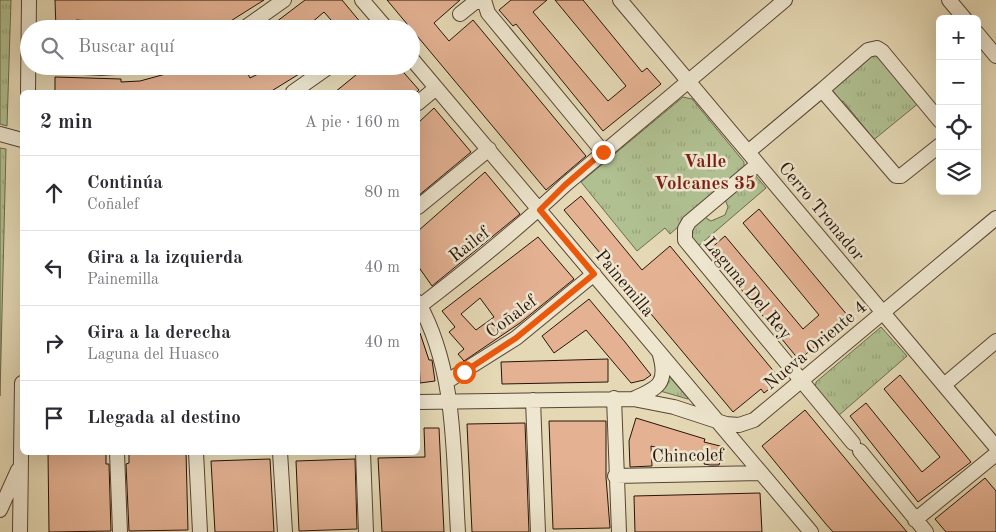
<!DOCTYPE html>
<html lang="es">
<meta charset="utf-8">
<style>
:root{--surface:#fff;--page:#f2f2f3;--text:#2b2b33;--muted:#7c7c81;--line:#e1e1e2}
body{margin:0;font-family:"Old Standard TT",serif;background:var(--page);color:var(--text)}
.controls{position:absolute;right:15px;top:15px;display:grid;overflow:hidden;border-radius:8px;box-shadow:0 5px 20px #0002}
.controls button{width:45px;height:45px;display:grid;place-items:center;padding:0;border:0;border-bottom:1px solid var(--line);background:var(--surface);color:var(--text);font:25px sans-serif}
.stop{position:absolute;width:15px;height:15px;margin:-11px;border:4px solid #ea580c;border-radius:50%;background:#fff}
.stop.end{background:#ea580c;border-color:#fff;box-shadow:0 1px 5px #0008}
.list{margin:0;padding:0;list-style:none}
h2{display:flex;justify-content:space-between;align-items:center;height:65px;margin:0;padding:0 20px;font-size:21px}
h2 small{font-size:16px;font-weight:400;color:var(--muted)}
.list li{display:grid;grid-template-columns:32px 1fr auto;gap:15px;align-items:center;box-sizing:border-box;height:75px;padding:0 20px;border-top:1px solid var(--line)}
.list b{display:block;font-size:19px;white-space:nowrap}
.list p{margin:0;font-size:16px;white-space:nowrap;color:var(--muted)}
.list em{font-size:16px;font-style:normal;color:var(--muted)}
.icon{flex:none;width:28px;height:28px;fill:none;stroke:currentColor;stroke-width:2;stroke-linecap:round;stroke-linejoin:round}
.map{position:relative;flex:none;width:996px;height:532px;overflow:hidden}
.search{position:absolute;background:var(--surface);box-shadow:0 5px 20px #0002;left:20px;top:20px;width:400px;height:55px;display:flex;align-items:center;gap:12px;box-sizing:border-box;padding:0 18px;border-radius:28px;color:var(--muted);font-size:19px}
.panel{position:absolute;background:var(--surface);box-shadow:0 5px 20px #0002;left:20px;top:90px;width:400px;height:365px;border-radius:8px}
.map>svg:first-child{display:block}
</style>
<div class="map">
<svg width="996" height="532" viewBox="0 0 996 532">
<defs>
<pattern id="grass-tufts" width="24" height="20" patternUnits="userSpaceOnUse" patternTransform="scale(1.25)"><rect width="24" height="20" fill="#b0c091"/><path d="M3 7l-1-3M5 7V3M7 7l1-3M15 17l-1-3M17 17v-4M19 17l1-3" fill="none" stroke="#97a47c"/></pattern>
</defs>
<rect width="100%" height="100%" fill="#e5d9b5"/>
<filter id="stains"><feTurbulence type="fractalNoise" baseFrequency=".004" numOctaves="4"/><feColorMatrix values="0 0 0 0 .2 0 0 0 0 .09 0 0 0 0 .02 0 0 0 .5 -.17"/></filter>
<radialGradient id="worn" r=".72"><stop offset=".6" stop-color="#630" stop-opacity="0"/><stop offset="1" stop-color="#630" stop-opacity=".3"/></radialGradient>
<path fill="url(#grass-tufts)" stroke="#6c6a4d" d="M0,0H11L7,126L0,124Z
M876,53L920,102L871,142L866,135L868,132L843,101L839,104L830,91L872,54Z
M683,97L692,99L744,162V169L670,234L665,228L637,251L581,182Z
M0,148L6,149L0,396Z
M755,175L766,188L696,248L693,245L690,227L703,216L711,221L725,215L728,207L724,197Z
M881,327L907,356L838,416L815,389L816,382Z
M668,375L688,398V399L660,391Z"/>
<path fill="#e4b293" stroke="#281409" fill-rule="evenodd" d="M55,0H264L218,29H107L106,22L76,20V29H56Z
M305,0H342L366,29H339L324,12L304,29H281L276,22Z
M387,0H460L434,23L449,41L473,20L586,156L546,190Z
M511,0H547L533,12L608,101L626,86L555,0H583L642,72L647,68L661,84L603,131L516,24L513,26L499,10Z
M195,66H244L250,78L274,66H312L270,92H55V77L121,79V82L140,81Z
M367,66H398L419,90L417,92H335Z
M434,108L471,152L418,196V123Z
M485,172L520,214L432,286L418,266V231Z
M581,196L642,270L670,246L781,380L764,393L761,389L733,412L564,210Z
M759,209L853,322L837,336L833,331L799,360L709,250L725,236L803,329L819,315L743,223Z
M538,237L574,279L520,323L464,361L458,354L464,349L449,332L455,327L442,311ZM480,298L494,317L476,330L461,314Z
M589,299L625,342L651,375L644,380L631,383L586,330L554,353L542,336Z
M418,333H420L429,360H432L435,381L420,383Z
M608,359V382L502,384L501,362Z
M900,375L971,462L918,502L850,416L866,403L922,472L940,457L884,389Z
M805,410L878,498L907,532H833L825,523L762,446Z
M636,418L705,439L704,442L724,447L719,465H710L704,464L705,461L651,446L652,466L630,467L629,441Z
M549,421H606V477L610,528L553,529Z
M525,423L529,532H472L467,424Z
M424,428H439L444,532H382L378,458L425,457Z
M48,452H106V464H109L111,531L49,532Z
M129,452H186L188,530L129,531L126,464L129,463Z
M270,459L274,532H215L211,461Z
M355,459L357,529L299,531L296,461Z
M985,478L996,491V532H946L935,519Z
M760,493L762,532H635L634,496Z"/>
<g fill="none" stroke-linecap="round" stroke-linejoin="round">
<g stroke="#574534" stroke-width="16">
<path id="minor" d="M362,0L387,29
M484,0L488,13L603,152
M620,0L996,447
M949,0L965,19
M460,14L475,2H483
M243,29L284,0
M977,33L996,56
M411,58L811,532
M66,66L101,68L129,66
M28,92L29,0
M293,92L330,66
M418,103L436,88
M940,121L882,51L877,48L868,50L822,90L896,176H901L940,145
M0,134L22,140
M748,152L822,90
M758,164L689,222L685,229V240L853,443
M418,207L489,149
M418,302C457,371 453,455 458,532
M420,306C471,267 519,228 565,185L785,0
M446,382L516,338L594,274
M944,385L996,341
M614,398L619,532
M633,399C658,388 668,384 660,355
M533,400L538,532
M418,402L633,399L674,407L726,424L739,425L754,420L996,218
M860,451L926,532
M117,452L120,532
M196,452L200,532
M280,452L285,532
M363,452L366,532
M615,476L761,473
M0,510L18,470
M915,520L996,454
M20,532L22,383"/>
</g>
<use href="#minor" stroke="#eee6cf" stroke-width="14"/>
</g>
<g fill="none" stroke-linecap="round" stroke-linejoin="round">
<path stroke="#ea580c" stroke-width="6" d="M464,372L516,338L594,274L540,210L565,185L603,152"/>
</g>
<g text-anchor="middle" stroke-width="5" stroke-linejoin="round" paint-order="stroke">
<g font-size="18" fill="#281409" stroke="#eee6cf">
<text transform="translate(822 211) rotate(50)" y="6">Cerro Tronador</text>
<text transform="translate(469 244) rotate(-38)" y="6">Railef</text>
<text transform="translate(625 283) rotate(50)" y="6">Painemilla</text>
<text transform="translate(748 288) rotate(50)" y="6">Laguna Del Rey</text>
<text transform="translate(511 316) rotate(-37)" y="6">Coñalef</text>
<text transform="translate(815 345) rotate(-40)" y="6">Nueva Oriente 4</text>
<text transform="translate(688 455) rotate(-1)" y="6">Chincolef</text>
</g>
<g font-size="19" font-weight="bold" fill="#7a1f14" stroke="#eee6cf">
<text x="705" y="167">Valle<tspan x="705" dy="22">Volcanes 35</tspan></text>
</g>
</g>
<rect width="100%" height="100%" filter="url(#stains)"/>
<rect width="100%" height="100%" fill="url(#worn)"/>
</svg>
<div class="controls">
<button>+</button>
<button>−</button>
<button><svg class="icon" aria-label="locate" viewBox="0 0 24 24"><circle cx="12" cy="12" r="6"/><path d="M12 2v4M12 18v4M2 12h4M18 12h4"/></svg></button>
<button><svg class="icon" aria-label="layers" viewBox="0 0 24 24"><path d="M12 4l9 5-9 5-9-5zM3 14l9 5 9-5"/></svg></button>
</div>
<div class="stop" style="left:464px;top:372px"></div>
<div class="stop end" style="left:603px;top:152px"></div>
<div class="search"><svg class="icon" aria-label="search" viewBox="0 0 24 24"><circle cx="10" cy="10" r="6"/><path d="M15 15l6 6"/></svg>Buscar aquí</div>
<section class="panel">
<h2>2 min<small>A pie · 160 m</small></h2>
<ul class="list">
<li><svg class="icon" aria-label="ahead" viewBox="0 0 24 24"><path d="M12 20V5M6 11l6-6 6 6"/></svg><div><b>Continúa</b><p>Coñalef</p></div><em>80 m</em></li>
<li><svg class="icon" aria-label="left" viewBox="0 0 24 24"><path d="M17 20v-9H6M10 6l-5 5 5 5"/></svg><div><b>Gira a la izquierda</b><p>Painemilla</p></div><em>40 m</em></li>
<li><svg class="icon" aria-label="right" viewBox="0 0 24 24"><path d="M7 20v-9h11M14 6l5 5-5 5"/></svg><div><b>Gira a la derecha</b><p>Laguna del Huasco</p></div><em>40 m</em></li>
<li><svg class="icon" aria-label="arrive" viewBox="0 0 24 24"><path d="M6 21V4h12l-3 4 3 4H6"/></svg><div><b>Llegada al destino</b></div></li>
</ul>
</section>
</div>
